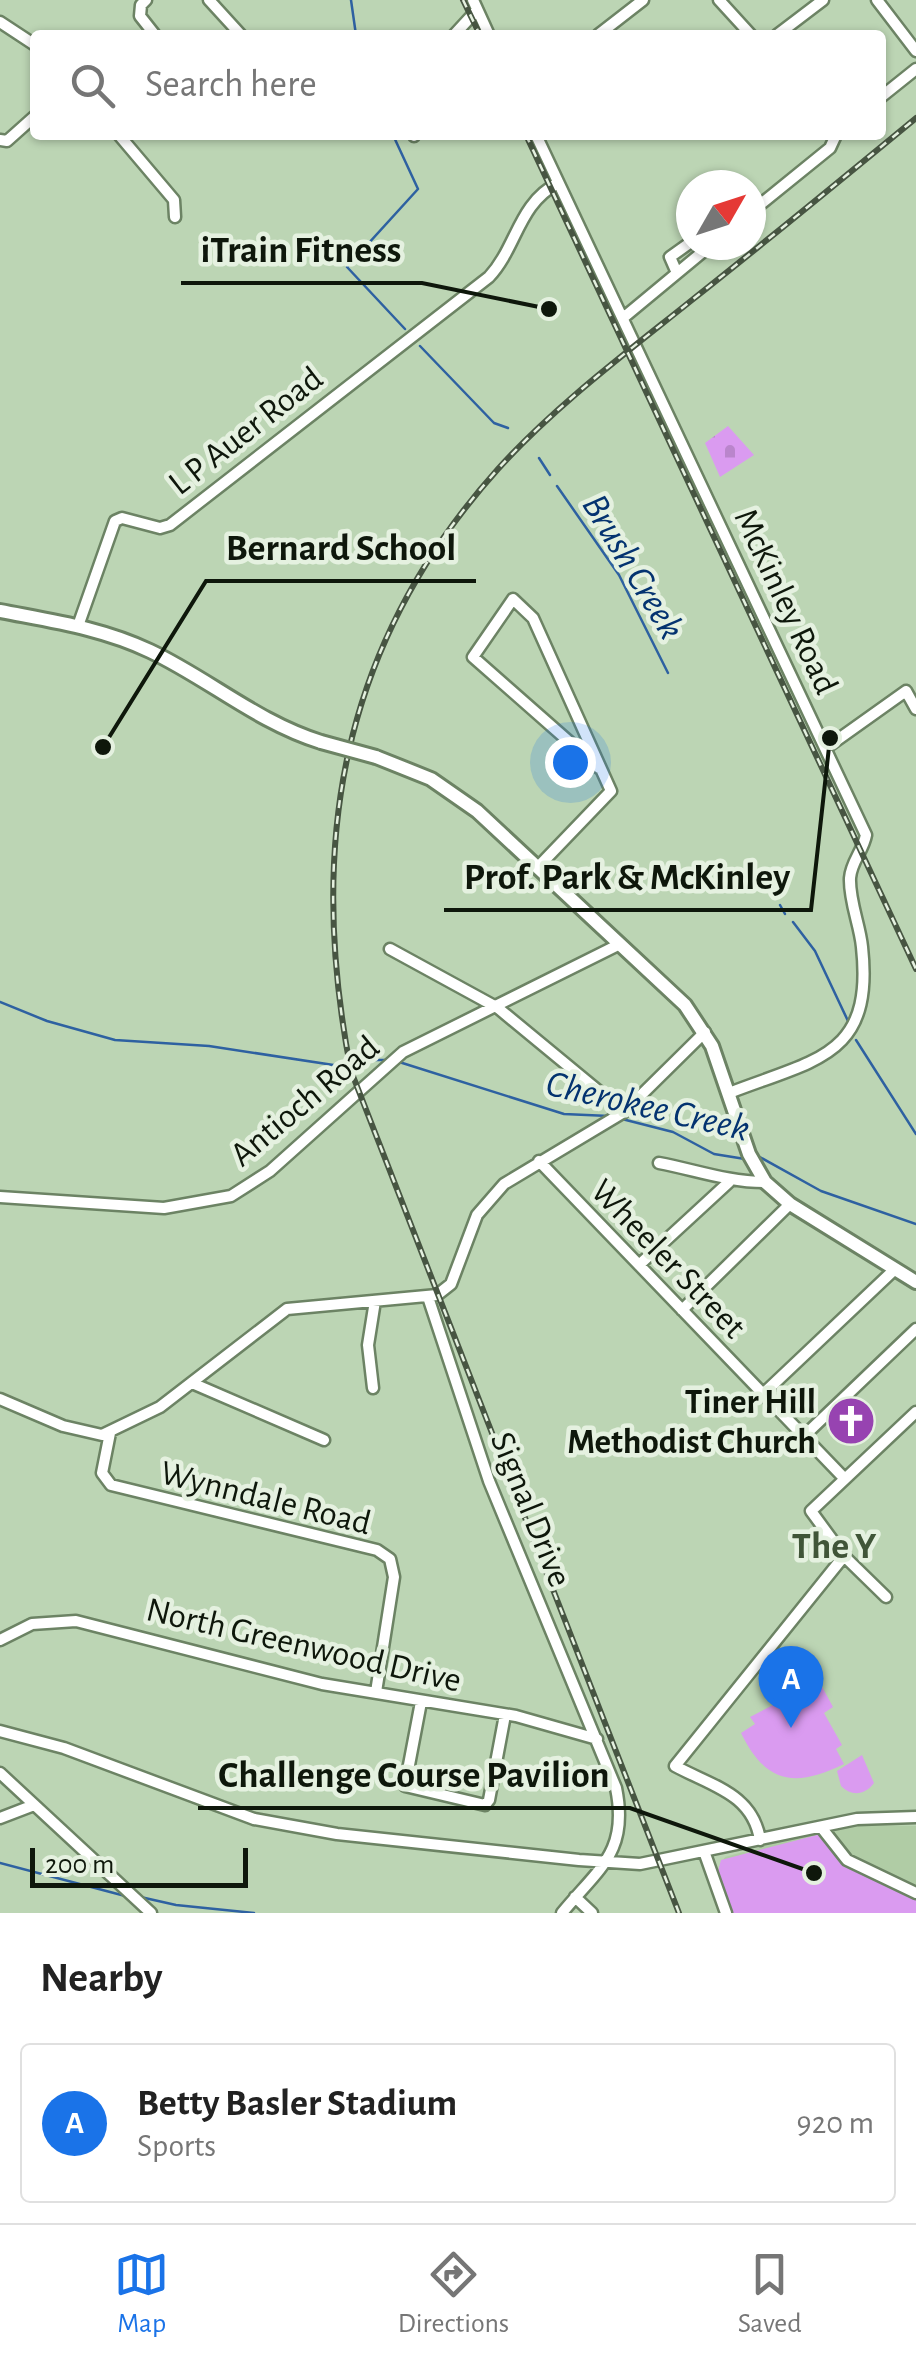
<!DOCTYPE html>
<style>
:root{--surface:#fff;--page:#f2f2f2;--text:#222;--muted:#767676;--line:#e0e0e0;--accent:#1a73e8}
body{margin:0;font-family:"Alegreya Sans",sans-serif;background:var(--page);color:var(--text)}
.compass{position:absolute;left:676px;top:170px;width:90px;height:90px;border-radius:50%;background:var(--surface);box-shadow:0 2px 8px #0004;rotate:51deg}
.scale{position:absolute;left:30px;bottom:25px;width:218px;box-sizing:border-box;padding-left:10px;border:5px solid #0e170b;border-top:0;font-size:28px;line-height:35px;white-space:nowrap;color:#0e170b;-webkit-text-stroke:8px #e5f1e0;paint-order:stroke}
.you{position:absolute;left:570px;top:762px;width:35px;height:35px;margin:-25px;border:8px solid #fff;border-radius:50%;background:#1a73e8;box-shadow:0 0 0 15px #1a73e833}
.badge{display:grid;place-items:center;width:65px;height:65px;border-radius:50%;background:var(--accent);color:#fff;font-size:32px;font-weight:700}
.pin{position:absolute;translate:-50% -82px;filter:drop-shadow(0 2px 5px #0008)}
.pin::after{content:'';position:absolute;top:52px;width:35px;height:30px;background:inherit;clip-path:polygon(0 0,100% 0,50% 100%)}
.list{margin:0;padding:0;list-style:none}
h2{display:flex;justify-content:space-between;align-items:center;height:130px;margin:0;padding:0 40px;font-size:42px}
h2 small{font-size:32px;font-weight:400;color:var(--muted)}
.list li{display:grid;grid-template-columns:65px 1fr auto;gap:30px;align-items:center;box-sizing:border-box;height:160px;margin:0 20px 20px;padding:0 20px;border:2px solid var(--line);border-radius:10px}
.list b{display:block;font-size:38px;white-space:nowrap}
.list p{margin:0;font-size:32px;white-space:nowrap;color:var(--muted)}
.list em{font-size:32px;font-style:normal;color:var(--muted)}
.icon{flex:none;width:55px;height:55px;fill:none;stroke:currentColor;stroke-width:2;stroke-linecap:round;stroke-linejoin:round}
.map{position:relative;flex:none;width:916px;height:1913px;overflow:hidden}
.search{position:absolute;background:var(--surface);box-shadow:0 2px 8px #0004;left:30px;right:30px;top:30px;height:110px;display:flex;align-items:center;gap:25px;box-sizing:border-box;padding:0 35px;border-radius:10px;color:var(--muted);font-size:38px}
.sheet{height:310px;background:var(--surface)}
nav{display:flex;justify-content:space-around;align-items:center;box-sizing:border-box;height:140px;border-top:2px solid var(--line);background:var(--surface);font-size:28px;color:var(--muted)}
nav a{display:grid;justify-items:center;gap:5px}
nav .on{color:var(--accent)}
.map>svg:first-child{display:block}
</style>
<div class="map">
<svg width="916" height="1913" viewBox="0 0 916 1913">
<defs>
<pattern id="cemetery-stones" width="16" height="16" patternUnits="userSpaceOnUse" patternTransform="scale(2.5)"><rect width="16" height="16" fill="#da9bf0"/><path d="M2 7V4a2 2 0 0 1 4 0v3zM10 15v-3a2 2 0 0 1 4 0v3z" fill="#ba85cc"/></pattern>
</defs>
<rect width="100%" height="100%" fill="#bcd5b4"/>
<path fill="#b0cca5" d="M863,1825L916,1826V1913H732L717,1871L725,1857L816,1832Z"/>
<path fill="#da9bf0" d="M813,1670L833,1707L824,1713L842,1745L836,1749L844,1764C795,1788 766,1784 741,1733L755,1724L750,1717L773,1705L770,1700L774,1698L768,1690L774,1687L777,1691Z
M862,1755L874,1783C865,1795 852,1797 841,1786L837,1771Z
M821,1834L847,1865L916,1897V1913H732L718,1871L721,1860Z"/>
<path fill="url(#cemetery-stones)" d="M728,426L754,455L720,477L705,443Z"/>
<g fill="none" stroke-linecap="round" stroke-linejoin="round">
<path stroke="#2e61a1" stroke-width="2.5" d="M351,0L356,35
M393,135L418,189L347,267L405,329
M420,346L494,423L508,428
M539,458L550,475
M557,486L619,575L668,673
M780,905L785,914
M793,922L815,951L848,1021
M0,1002L47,1021L115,1040L209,1046L340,1066
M856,1040L916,1134
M360,1060H388
M396,1061L564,1114L609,1116
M622,1119L673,1132L714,1154L745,1159
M758,1156L821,1191L916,1224
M0,1863L129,1897
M136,1896L176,1905L254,1913"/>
<g stroke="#6c8364" stroke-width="15">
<path id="minor" d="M146,0L141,5L140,16L155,35
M209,0L241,35
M473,0L489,35
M719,0L751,35
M877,0L916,51
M0,22L35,45
M454,35L477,10
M598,35L643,0
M777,35L823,0
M881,97L916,69
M119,135L174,200L175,217
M536,135L866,835C863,851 851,862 850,878C849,901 860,925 862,947C874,1057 816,1059 729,1093
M414,136V135
M0,140L7,141L35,116
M751,212L830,148L836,135
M677,273L670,257L691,242
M623,318L711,245
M78,626L115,521L122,518L160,528L170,525L489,277C517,247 518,204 558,183
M826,748L906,691L916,709
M538,867L611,791L533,618L513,599L473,657L599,768
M390,949L498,1008L624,1112
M539,1161L844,1478
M659,1163C696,1170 728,1182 765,1182
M0,1197L164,1208L231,1196L270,1171L403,1052L620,944
M639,1265L729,1182
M428,1297L489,1481L616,1788C629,1852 599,1868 562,1913
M682,1310L790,1204
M192,1383L324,1440
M373,1388L368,1345L375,1301
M762,1395L895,1269
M0,1399L63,1426L102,1435L160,1407L287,1309L437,1295L451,1284L477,1215L504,1184L624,1112L705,1032
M110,1433L102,1473L111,1485L377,1550L390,1559L394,1577L376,1692
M803,1437L916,1329
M886,1597L844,1556L811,1511L916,1412
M0,1640L32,1624L76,1621L322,1684L516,1716L597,1739
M421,1702L405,1786L485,1805L489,1800L505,1715
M0,1731L64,1748L254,1819L337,1834L579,1860L640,1864L857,1819L916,1817
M0,1773L151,1913
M0,1818L34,1805
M821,1827L847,1860L916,1893
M760,1840C753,1794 712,1786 675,1766L844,1556
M705,1854L726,1913
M575,1897L592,1913"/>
</g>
<g stroke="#6c8364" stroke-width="18">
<path id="major" d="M0,611C51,621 102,628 150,651C209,679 257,722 321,742
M376,757L431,779L477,811L685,1005L712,1046L749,1154L765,1182L790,1204L916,1282"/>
</g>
<use href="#minor" stroke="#fff" stroke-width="10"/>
<use href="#major" stroke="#fff" stroke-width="12"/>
<g stroke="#475542" stroke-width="6">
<path id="rail" d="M463,0L480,35
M526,135L916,969
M679,1913L351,1071C307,845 340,645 498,469C555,406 626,353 692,300C768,240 842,179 916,118"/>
</g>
<use href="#rail" stroke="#e5f1e0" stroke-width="2.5" stroke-dasharray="8" stroke-linecap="butt"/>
<g stroke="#6c8364" stroke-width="18" stroke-linecap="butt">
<path id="major-bridge" d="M321,742L376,757"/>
</g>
<use href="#major-bridge" stroke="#fff" stroke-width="12"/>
</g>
<defs>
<g id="church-disc" transform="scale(2.5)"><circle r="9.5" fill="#9743b1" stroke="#e5f1e0"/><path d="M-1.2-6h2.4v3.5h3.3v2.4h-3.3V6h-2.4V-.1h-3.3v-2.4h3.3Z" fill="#fff"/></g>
</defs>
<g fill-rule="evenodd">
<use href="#church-disc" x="851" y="1421"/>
</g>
<g text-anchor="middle" stroke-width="9" stroke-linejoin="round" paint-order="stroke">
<g font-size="35" fill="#0e170b" stroke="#e5f1e0">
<text transform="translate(245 430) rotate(-38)" y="12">L P Auer Road</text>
<text transform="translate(787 601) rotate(65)" y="12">McKinley Road</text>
<text transform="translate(304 1100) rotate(-40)" y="12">Antioch Road</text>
<text transform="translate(669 1258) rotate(46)" y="12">Wheeler Street</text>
<text transform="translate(266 1497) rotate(14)" y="12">Wynndale Road</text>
<text transform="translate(532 1509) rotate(68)" y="12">Signal Drive</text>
<text transform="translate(304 1644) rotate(13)" y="12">North Greenwood Drive</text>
</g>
<g font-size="35" font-weight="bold" fill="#0e170b" stroke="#e5f1e0" text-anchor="end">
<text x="816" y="1413">Tiner Hill<tspan x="816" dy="40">Methodist Church</tspan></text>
</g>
<g font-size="38" font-style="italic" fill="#043370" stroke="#e5f1e0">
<text transform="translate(634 566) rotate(59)" y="13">Brush Creek</text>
<text transform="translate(648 1105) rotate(13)" y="13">Cherokee Creek</text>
</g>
<g font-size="38" font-weight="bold" fill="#405538" stroke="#e5f1e0">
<text x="834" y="1558">The Y</text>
</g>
</g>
<path fill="none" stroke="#0e170b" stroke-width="4" d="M549 309L422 283H181M103 747L206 581H476M830 738L811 910H444M814 1873L630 1808H198"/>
<g fill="#0e170b" stroke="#e5f1e0" stroke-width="4">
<circle cx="549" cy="309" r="10"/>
<circle cx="103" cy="747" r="10"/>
<circle cx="830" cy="738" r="10"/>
<circle cx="814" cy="1873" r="10"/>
</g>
<g font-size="38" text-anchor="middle" font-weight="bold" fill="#0e170b" stroke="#e5f1e0" stroke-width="9" stroke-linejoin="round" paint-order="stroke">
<text x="301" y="262">iTrain Fitness</text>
<text x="341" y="560">Bernard School</text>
<text x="627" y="889">Prof. Park &amp; McKinley</text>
<text x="414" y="1787">Challenge Course Pavilion</text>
</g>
</svg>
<svg class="compass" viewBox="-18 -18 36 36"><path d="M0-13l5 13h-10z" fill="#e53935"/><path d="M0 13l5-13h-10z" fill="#767676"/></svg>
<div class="scale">200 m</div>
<div class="you"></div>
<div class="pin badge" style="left:791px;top:1728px">A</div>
<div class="search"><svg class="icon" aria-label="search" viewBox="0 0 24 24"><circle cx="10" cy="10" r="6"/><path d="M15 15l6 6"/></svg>Search here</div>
</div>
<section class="sheet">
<h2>Nearby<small></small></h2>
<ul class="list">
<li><span class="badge">A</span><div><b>Betty Basler Stadium</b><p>Sports</p></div><em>920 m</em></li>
</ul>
</section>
<nav>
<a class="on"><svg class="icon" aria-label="map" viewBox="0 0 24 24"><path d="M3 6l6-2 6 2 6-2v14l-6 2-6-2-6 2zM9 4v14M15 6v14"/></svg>Map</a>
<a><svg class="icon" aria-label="directions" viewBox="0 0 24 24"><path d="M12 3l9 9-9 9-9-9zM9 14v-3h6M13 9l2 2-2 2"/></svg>Directions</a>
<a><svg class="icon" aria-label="saved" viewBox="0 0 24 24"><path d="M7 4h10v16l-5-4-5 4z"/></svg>Saved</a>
</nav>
